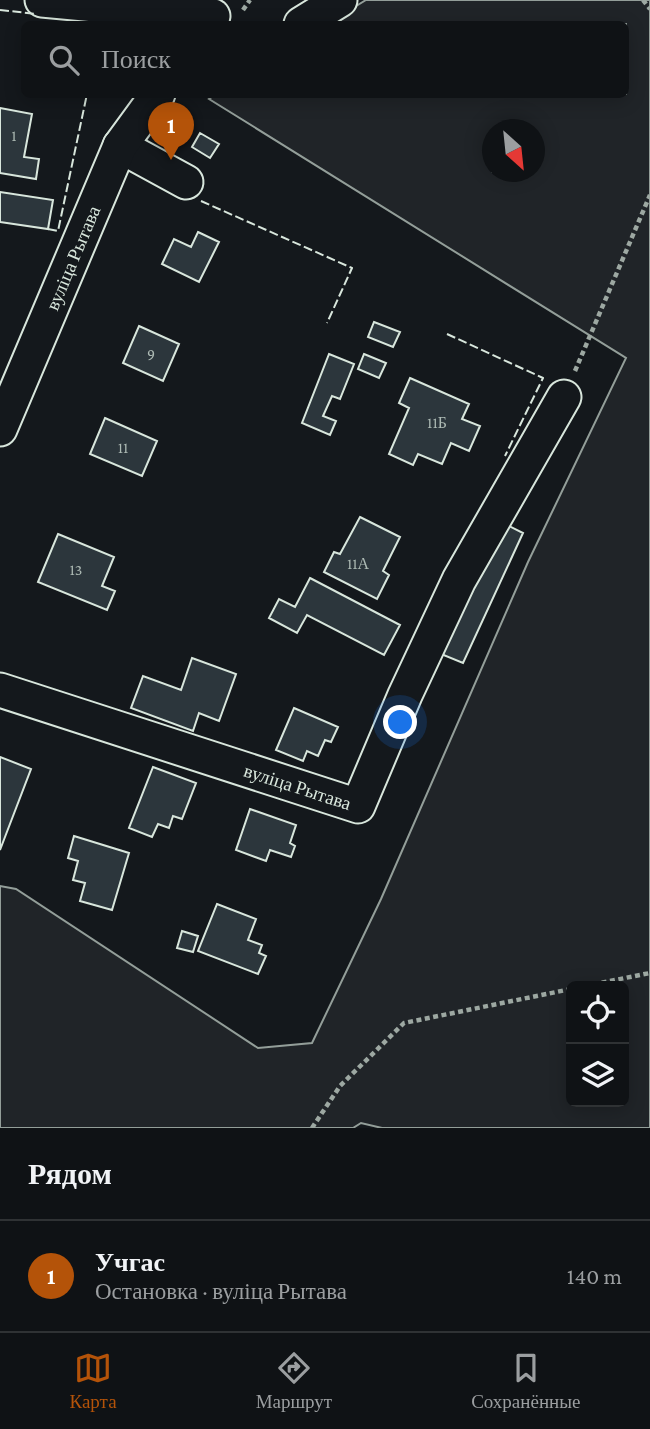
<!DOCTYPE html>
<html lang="ru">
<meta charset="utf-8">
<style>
:root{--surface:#0f1215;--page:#1d2022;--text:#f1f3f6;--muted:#9b9ea0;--line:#2f3234;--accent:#b45309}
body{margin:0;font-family:"Crimson Pro",serif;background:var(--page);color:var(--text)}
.controls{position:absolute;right:21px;bottom:21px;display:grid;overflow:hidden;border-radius:10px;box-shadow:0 4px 18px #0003}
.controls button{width:63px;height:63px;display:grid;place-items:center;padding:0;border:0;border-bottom:2px solid var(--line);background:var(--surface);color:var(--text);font:35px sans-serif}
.compass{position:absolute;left:482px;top:119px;width:63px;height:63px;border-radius:50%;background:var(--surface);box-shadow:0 4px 18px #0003;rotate:153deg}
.you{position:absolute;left:401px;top:723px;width:24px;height:24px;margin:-18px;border:5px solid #fff;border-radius:50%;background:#1a73e8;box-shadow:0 0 0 10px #1a73e833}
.badge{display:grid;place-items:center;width:46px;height:46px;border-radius:50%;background:var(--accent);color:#fff;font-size:23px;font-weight:700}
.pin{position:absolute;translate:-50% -58px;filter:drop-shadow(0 2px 4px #0008)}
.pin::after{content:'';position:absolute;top:37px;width:24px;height:21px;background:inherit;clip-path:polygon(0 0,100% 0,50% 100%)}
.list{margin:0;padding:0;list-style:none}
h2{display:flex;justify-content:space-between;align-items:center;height:91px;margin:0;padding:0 28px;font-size:30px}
h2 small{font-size:23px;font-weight:400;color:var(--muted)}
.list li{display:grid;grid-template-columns:46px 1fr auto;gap:21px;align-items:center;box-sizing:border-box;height:112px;padding:0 28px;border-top:2px solid var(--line)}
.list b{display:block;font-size:26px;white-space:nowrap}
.list p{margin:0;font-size:23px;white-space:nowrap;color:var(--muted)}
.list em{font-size:23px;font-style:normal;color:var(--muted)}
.icon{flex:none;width:38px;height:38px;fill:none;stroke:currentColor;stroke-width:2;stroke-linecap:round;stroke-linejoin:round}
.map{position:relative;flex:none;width:650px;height:1128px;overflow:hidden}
.search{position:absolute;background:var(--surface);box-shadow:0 4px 18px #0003;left:21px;right:21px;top:21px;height:77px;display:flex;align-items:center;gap:18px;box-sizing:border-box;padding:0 24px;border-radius:10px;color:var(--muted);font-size:26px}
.sheet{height:203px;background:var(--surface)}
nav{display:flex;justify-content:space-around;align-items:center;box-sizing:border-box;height:98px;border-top:2px solid var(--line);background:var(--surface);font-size:19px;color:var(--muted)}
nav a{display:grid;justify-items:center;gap:4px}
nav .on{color:var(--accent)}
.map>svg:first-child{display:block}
</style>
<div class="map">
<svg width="650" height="1128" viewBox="0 0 650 1128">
<rect width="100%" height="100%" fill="#14181c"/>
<path fill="#202428" stroke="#939e99" stroke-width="2" fill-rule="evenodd" d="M366,0H650V1128H382L361,1123L353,1128H0V886L16,889L258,1048L312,1043L381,899L528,562L626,358L209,99L216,94H626V24H327ZM492,130H534V172H492ZM571,986H624V1102H571Z"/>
<path fill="#2c363c" stroke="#d8e6dc" stroke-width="2" d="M0,108L32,114L24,157L39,159L36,179L0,173Z
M200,133L219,144L210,158L192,147Z
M0,192L53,200L48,229L0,222Z
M198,232L219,242L199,282L162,264L174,239L191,247Z
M374,322L400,332L393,347L368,337Z
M139,326L179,344L163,381L123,363Z
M329,354L354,364L340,399L332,396L323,416L336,421L330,435L302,423Z
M364,354L386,363L379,378L358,369Z
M410,378L469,404L462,419L480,426L469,451L451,443L442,464L418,454L413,465L389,454L409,408L399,403Z
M105,418L157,441L142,476L90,454Z
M360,517L400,537L383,571L389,575L377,599L324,572L334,552L340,554Z
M507,525L523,533L463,663L441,654L486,556L491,558Z
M58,534L114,557L102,586L115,591L107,610L38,582Z
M310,578L400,625L384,655L307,615L297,633L269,618L279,599L295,607Z
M192,658L236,674L219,721L199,713L193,731L131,708L143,676L181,690Z
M294,708L338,727L331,742L325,740L318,756L307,751L303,761L276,750Z
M0,757L31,769L0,850Z
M153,767L196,783L182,819L173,816L169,828L158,824L152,837L129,828Z
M250,809L296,825L290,843L295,846L291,857L270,850L266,861L236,850Z
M74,836L129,853L112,910L80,901L85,883L73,880L78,861L68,858Z
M217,904L256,919L248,940L262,945L259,953L266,956L258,974L198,951Z
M182,931L198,936L193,952L177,948Z"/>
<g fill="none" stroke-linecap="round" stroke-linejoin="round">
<g stroke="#d8e6dc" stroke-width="37">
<g id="minor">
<path d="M42,0L213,16"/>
<path d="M301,24L340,0"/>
<path d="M120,146L186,182"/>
<path id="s1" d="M0,429L120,146L158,94"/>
<path id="s2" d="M0,690L358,806L405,695L459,580L564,397"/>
</g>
</g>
<path stroke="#9da8a2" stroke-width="4.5" stroke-dasharray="5 3.5" stroke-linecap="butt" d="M643,0L650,9
M243,10L250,0
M575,371L650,195
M585,986L650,973
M312,1128L340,1086L404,1023L571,989"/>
<use href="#minor" stroke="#14181c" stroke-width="33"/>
<path stroke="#d8e6dc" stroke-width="2" stroke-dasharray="9 3.5" stroke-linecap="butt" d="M0,10L37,14
M201,201L352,268L327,323
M48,229L58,231L87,94
M447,334L543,378L505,456"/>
</g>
<g text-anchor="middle" stroke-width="5" stroke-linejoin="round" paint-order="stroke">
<g font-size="16" fill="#adbab4">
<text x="14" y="141">1</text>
<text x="151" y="359">9</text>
<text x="437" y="428">11Б</text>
<text x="123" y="453">11</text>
<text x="358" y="569">11А</text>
<text x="76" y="575">13</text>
</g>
<g font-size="19" fill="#d8e6dc" stroke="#14181c">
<text dy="7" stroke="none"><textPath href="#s1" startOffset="186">вуліца Рытава</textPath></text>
<text dy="7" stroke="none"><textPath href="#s2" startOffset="313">вуліца Рытава</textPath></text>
</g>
</g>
</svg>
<div class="controls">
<button><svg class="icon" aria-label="locate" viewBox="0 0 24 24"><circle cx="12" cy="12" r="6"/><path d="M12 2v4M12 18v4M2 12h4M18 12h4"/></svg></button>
<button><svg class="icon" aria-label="layers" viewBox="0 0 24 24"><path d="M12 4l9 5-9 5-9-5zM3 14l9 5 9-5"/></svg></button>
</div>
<svg class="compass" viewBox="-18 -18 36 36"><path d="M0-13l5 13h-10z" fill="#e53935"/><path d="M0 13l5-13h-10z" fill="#9b9ea0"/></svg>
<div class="you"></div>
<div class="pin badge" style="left:171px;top:160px">1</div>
<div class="search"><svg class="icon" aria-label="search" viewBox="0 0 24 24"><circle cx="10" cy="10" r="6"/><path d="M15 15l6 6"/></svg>Поиск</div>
</div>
<section class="sheet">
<h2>Рядом<small></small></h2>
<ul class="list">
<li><span class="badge">1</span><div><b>Учгас</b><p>Остановка · вуліца Рытава</p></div><em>140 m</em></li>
</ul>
</section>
<nav>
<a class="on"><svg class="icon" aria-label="map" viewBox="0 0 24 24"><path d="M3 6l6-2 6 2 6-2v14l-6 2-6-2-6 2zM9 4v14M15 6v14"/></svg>Карта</a>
<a><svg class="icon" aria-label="directions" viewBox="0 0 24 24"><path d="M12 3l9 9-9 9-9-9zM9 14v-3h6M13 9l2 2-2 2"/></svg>Маршрут</a>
<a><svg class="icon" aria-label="saved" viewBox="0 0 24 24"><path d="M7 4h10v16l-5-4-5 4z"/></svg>Сохранённые</a>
</nav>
